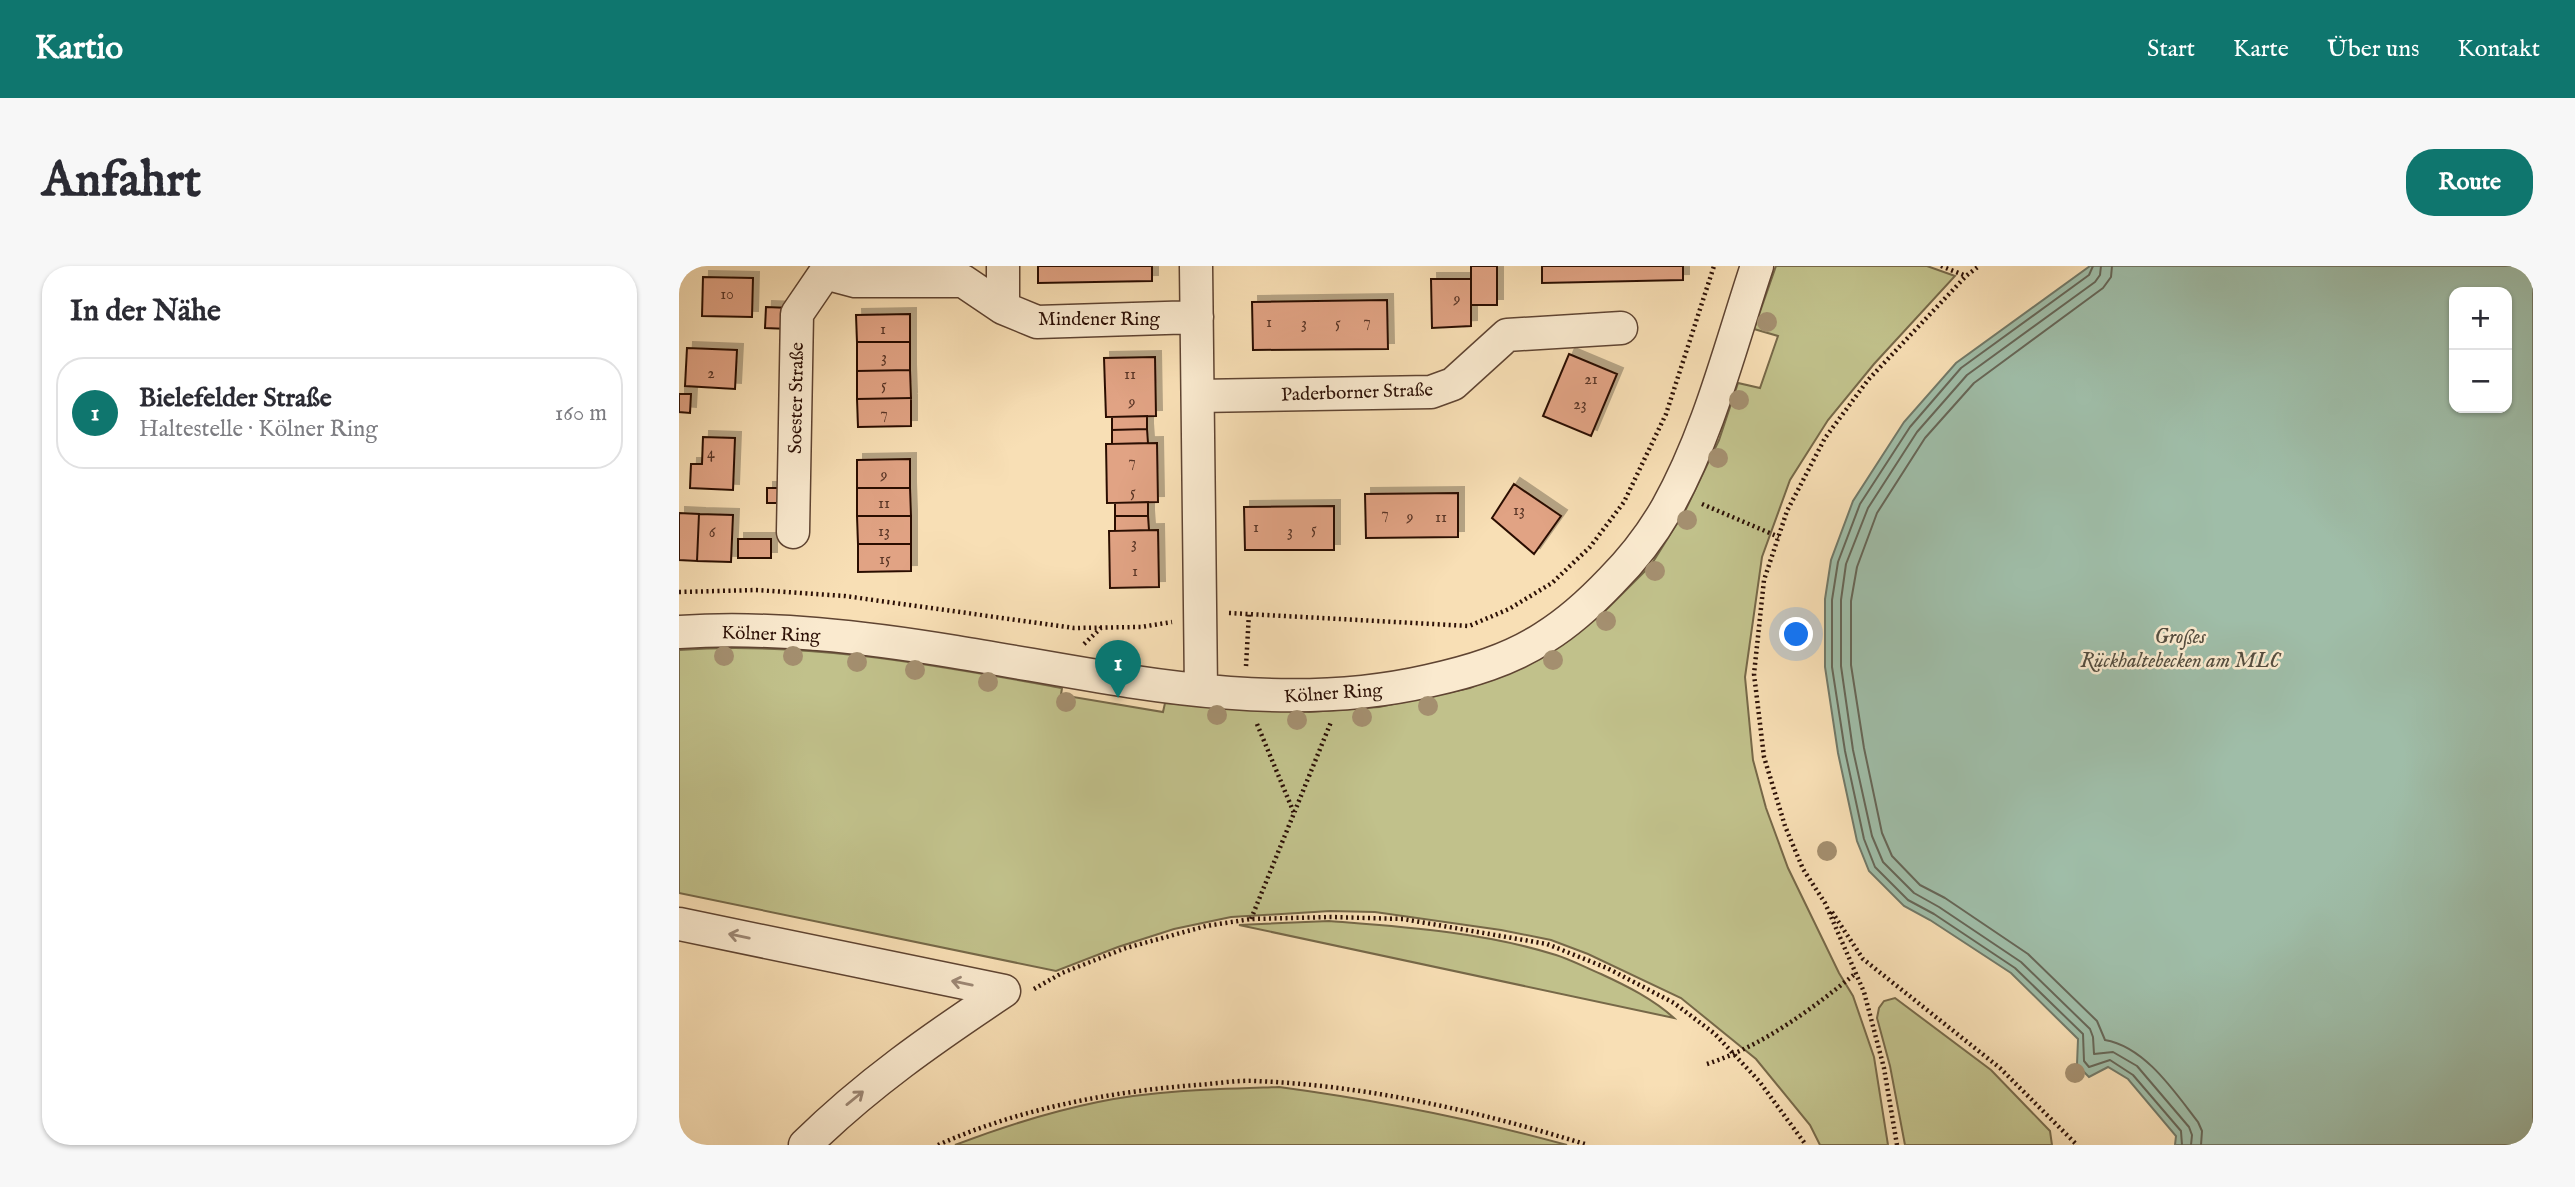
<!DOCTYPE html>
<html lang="de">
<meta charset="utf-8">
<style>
:root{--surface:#fff;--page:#f7f7f7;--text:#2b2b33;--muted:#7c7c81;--line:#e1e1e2;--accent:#0f766e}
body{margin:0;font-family:"IM FELL English",serif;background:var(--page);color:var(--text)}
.controls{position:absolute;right:21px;top:21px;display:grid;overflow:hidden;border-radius:14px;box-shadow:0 2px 5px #0004}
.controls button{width:63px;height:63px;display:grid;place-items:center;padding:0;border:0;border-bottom:2px solid var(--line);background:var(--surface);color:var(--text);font:35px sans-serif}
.you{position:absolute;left:1118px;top:369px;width:24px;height:24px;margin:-18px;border:5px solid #fff;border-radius:50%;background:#1a73e8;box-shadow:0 0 0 10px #1a73e833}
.badge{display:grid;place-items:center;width:46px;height:46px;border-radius:50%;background:var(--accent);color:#fff;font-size:23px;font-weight:700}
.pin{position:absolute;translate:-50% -58px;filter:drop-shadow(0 2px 4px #0008)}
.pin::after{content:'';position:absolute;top:37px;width:24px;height:21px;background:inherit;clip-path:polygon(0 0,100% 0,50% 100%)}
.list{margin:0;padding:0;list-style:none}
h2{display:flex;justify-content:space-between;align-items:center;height:91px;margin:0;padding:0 28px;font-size:30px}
h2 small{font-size:23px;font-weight:400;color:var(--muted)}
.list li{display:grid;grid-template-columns:46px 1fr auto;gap:21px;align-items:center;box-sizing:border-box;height:112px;margin:0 14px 14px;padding:0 14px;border:2px solid var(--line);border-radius:28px}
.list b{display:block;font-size:26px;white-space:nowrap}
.list p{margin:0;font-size:23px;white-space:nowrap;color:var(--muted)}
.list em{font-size:23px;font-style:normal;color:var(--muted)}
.map{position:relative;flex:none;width:1854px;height:879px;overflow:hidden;border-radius:28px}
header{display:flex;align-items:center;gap:42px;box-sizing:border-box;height:98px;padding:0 35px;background:var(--accent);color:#fff}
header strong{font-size:33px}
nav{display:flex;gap:38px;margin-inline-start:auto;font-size:24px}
.intro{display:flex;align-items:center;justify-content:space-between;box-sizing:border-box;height:168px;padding:0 42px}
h1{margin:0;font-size:49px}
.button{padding:18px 32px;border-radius:28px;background:var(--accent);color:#fff;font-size:24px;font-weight:700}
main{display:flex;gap:42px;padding:0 42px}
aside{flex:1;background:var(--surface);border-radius:28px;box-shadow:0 2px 5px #0004}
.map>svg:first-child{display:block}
</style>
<header>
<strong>Kartio</strong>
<nav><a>Start</a><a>Karte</a><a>Über uns</a><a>Kontakt</a></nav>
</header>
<div class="intro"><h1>Anfahrt</h1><a class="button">Route</a></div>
<main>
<aside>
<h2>In der Nähe<small></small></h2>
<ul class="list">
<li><span class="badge">1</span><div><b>Bielefelder Straße</b><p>Haltestelle · Kölner Ring</p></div><em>160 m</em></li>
</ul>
</aside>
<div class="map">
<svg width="1854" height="879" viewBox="0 0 1854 879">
<defs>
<filter id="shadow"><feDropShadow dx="6" dy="-6" stdDeviation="0" flood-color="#0004"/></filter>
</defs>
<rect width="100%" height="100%" fill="#f8dfb5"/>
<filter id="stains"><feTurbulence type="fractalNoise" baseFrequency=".00286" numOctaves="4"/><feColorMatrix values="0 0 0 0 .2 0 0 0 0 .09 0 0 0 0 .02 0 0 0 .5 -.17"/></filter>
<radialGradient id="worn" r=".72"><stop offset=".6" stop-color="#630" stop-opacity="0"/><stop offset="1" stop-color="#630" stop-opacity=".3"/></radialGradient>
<path fill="#c1c18b" stroke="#766848" stroke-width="2" d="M1097,0H1248L1276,10L1195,98L1149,154L1111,214L1083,291L1066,411L1074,494L1087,542L1109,602L1160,707L1174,730L1195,791L1209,879H1141L1131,859L1077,793L1002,732L909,688L872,674L822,664L696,646L651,645L552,651L495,663L439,681L377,705L0,627V384C129,375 256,399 383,422L382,429L484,446L486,437L630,446L700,441L791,422L861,391L921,350L972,299L1007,243L1040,174L1059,117L1081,122L1099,70L1075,63Z
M650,655C726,661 804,666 877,689C893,694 907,702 922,708C948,720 974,733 995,752L560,659Z
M1216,732L1312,804L1371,865L1373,879H1226L1211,800L1198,752L1200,742L1205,735Z
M600,821C698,834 793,853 888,879H276C323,861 370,846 419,836C478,824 540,823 600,821Z"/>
<path fill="#9fbda8" stroke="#717867" stroke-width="2" fill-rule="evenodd" d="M1411,0H1854V879H1496L1497,870L1449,813L1429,801L1410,811L1398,799L1399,773L1332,707L1251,654L1225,640L1190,605L1178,575L1159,487L1146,401V333L1152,294L1174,235L1225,156L1277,97ZM1775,26H1828V142H1775Z"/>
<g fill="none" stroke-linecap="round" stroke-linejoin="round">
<path stroke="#666657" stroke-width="2" d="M1414,0L1410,9L1282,102L1231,161L1181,238L1159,296L1153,334V401L1166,485L1185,573L1196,601L1229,634L1255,648L1336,702L1404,768L1405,795L1410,801L1431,794L1454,809L1502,865L1503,879
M1422,0L1421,9L1416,16L1288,109L1238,166L1189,242L1167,298L1162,334V400L1174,484L1193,570L1204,596L1235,627L1260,641L1342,696L1411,763L1414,771L1415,788L1434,786L1458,800L1510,861L1513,869L1512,879
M1433,0L1432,11L1424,22L1295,117L1246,172L1198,247L1178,301L1172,335V399L1185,482L1203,567L1213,590L1241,619L1266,632L1349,688L1418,755L1426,774C1466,781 1495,825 1519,856L1523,865L1522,879"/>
</g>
<path fill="#e1a384" stroke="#2c1006" stroke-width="2" filter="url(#shadow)" d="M359,0H473V15L359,17Z
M792,0H818V39H792Z
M863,0H1004V14L863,17Z
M24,11L74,12L73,51L23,50Z
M752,13H792V60L753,62Z
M708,34L709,83L574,84L573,36Z
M87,41L111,42L110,63L86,62Z
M231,48V76H178L177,49Z
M178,76H231V104L178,105Z
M8,82L58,84L56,123L6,120Z
M890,88L938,108L912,170L864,150Z
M476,91L477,150L427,151L425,92Z
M231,104L232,132L178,133V105Z
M0,128H12L11,147L0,146Z
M232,132V160L179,161L178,133Z
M468,150V163L433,164V151Z
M468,163L469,177L433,178V164Z
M24,171L56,172L54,224L11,222L12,198H23Z
M478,177L479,236L428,237L427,178Z
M231,193V222H178V194Z
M835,218L882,250L855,288L813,252Z
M88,222H102V237H88Z
M178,222H231L232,250H178Z
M779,227V271L687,272L686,228Z
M469,236V250H436V237Z
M655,240V284H566L565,241Z
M0,247L20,248L18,295L0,294Z
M20,248L54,249L52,296L18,295Z
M178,250H232V278H179Z
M436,250H469L470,264L436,265Z
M479,264L480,321L431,322L430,265Z
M59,273H92V292H59Z
M179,278H232V305L179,306Z"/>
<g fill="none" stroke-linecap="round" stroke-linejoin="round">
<g stroke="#5f4432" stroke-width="35">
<path id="minor" d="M324,0V42L358,56L518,51
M517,0L522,424
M146,7L176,15H284L324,42
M519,130L752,126L774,118L828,69L942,62
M114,266L118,48L146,7
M0,366C93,360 186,371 277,386C433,411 592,451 749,415C790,406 831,394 866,371C890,356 912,336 932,315C953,294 973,268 988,242C1030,167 1051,81 1078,0
M0,658L325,725C253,773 188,818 126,879"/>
</g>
<path stroke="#2c1006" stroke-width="4.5" stroke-dasharray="2 3.5" stroke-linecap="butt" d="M1262,0L1287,10
M1023,238L1100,271
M0,326L77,324L166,330L395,362L462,361L493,356
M550,347L790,360L830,343L873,317L911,281L945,236L987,148L1035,0
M405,378L422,362
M567,400L570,347
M578,458L615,547
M1153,646L1184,693L1321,802L1398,879
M572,653L652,456
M355,723L383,707L447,682L527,660L572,653L652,651L724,653L868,678L928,702L995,737L1036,768L1080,815L1127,879
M1028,798C1083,780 1132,744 1177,707
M259,879C339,843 429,826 517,819C536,818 556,814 575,815C688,819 802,846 909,879
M1218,879L1205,802L1185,726L1146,637L1124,603L1106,560L1085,491L1075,408L1085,314L1108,245L1146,172L1189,114L1287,10L1300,0"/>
<use href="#minor" stroke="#faeacf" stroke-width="32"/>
</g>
<g fill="#a48f6f">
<circle cx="1088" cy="56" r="10"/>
<circle cx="1060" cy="134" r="10"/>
<circle cx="1039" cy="192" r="10"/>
<circle cx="1008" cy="254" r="10"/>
<circle cx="976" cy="305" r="10"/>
<circle cx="927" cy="355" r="10"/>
<circle cx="45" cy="390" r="10"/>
<circle cx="114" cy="390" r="10"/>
<circle cx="874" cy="394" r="10"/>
<circle cx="178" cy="396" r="10"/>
<circle cx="236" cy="404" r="10"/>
<circle cx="309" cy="416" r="10"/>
<circle cx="387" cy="436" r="10"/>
<circle cx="749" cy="440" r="10"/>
<circle cx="538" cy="449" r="10"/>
<circle cx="683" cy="451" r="10"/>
<circle cx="618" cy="454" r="10"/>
<circle cx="1148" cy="585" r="10"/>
<circle cx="1396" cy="807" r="10"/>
</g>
<defs><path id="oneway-shaft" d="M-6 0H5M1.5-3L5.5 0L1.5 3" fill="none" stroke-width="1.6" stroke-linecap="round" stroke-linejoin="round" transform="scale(1.75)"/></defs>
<g stroke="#9d8875">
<use href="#oneway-shaft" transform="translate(60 670) rotate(-168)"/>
<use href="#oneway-shaft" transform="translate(283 717) rotate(-168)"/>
<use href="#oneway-shaft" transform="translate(176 832) rotate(-39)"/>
</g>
<g text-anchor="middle" stroke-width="5" stroke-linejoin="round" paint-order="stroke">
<g font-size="16" fill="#593526">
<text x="48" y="33">10</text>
<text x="778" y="38">9</text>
<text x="688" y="60">7</text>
<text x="590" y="61">1</text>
<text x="625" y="62">3</text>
<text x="659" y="62">5</text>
<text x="204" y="68">1</text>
<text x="205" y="96">3</text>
<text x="32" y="112">2</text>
<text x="451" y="113">11</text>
<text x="912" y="118">21</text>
<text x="205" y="124">5</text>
<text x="453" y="141">9</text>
<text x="901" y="143">23</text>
<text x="205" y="152">7</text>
<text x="32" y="192">4</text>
<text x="453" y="200">7</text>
<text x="205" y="214">9</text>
<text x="454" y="231">5</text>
<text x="205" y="242">11</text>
<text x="840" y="249">13</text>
<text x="706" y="252">7</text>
<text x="731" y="256">9</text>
<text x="762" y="256">11</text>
<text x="577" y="266">1</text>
<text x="635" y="268">5</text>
<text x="205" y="270">13</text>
<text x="611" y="270">3</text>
<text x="33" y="271">6</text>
<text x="455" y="282">3</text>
<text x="206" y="298">15</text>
<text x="456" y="310">1</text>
</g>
<g font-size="19" fill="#2c1006" stroke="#faeacf">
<text x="420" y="59">Mindener Ring</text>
<text transform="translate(678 125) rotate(-2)" y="7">Paderborner Straße</text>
<text transform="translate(116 132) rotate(-89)" y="7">Soester Straße</text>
<text transform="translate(92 367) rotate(2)" y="7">Kölner Ring</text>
<text transform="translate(654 426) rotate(-4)" y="7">Kölner Ring</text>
</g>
<g font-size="21" font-style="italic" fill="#544d3f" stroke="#faeacf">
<text x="1501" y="377">Großes<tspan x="1501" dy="24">Rückhaltebecken am MLC</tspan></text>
</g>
</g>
<rect width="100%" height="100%" filter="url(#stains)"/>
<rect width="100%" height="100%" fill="url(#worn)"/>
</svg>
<div class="controls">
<button>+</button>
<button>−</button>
</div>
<div class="you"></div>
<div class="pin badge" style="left:439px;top:432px">1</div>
</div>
</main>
